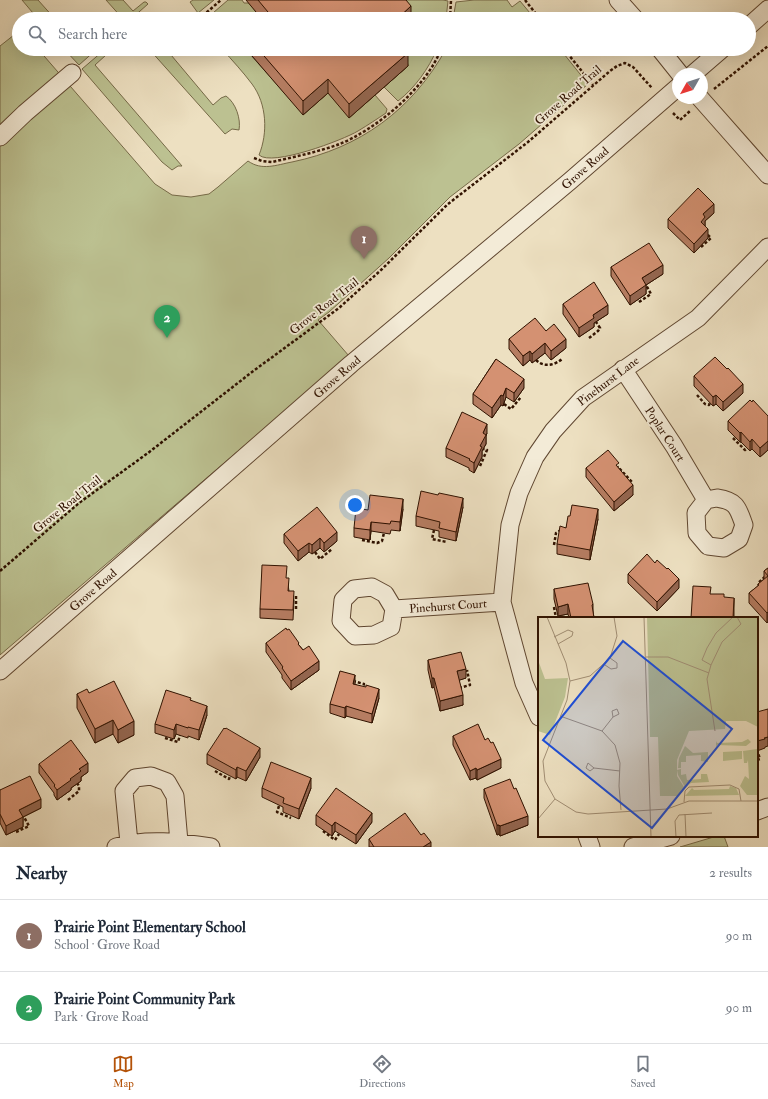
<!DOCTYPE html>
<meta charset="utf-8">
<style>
:root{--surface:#fff;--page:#f2f2f3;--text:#1f2937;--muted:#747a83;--line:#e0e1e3;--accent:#b45309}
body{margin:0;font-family:"IM FELL Double Pica",serif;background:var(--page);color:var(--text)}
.compass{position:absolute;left:672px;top:68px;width:36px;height:36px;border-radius:50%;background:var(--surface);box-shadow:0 4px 16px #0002;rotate:231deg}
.you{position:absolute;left:355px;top:505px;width:14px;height:14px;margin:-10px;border:3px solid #fff;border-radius:50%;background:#1a73e8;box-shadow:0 0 0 6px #1a73e833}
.badge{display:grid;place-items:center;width:26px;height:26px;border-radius:50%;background:var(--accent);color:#fff;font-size:13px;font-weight:700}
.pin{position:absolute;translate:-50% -33px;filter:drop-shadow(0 1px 2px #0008)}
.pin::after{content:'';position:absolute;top:21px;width:14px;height:12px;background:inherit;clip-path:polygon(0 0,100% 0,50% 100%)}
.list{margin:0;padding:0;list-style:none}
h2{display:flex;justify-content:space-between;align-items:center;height:52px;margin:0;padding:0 16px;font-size:17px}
h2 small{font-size:13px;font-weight:400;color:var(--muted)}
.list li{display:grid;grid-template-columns:26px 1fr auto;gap:12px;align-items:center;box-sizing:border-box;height:72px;padding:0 16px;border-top:1px solid var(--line)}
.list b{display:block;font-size:15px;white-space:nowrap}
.list p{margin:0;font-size:13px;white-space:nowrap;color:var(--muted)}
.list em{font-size:13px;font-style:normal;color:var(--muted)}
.icon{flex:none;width:22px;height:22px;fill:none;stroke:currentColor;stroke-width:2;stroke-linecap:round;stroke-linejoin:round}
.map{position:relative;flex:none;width:768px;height:847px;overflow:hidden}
.search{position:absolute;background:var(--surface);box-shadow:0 4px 16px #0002;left:12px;right:12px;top:12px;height:44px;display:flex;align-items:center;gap:10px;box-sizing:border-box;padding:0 14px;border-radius:22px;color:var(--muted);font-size:15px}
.sheet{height:196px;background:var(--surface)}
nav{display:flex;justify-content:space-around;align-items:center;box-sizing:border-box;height:56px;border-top:1px solid var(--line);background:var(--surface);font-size:11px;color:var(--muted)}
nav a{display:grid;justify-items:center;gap:2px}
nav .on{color:var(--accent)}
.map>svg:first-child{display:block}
</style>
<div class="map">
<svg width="768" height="847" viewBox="0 0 768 847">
<rect width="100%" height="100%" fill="#ede0c1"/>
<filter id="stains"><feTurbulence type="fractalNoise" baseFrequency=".005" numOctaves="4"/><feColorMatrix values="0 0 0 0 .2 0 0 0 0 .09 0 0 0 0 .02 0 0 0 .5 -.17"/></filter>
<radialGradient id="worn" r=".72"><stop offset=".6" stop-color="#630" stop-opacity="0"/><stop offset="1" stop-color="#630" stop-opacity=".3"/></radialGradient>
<path fill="#bcc191" stroke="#766a48" d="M22,0H38L55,19H38Z
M106,0H123L133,11L144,2H146L148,4L131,19H123Z
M193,0H214L198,13L190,2Z
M228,0H242L244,3H249L262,19H206Z
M394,0H443L448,1L446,19H410Z
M474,0H507L512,7L520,1L535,19H453L456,2Z
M14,35H19V49H38L155,184L172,195L191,197L209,194L218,187L248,161C262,171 276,165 292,162C360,148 412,110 446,49H560L588,84L519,144L450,197L389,258L329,312L318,320L349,356L0,655V46Z
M64,49H81L85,54L90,49H97L79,65Z
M149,49H166L213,105L221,98L226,96C236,103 241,119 239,130L232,129L225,134Z
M222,49H240L243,52L249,53L303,114L328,93L349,117L375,95L387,109L386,113C377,119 368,125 358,131C343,140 272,167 259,155C268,133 267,104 252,84C243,72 232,60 222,49Z
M392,49H437C429,68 415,88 398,101L384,87L408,66Z
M103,51L106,55L95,65L182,166H178L172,170L162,162L82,69Z
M717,836H724L728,847H680Z"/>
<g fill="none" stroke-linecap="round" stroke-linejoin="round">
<g stroke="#5f4630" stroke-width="19">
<path id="minor" d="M618,0L635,19
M749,26L768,9
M660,49L680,74
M693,74L722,49
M700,98L768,175
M0,137L25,113L72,73
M623,369L674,446L706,500
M717,498C737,501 738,508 744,525L739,539L724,548L708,546L697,533L696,513L706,500Z
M372,587L385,594L394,609L391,627L374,635L355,636L341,621L343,600L354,589Z
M394,609L502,602
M0,671L351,364L570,181L678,87
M539,717L524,683L502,602L510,525L519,493L535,457L553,431L583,398L698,318L768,247
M757,811L768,807
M587,836L591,847
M129,843L124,791L135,778L151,776L167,782L175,796L179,842
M116,847C146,838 180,842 211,847
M633,847L671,836"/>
</g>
<path stroke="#301200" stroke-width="2.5" stroke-dasharray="3 2" stroke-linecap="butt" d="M525,0L540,19
M199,19L221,0
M450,19L451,0
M564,49L593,85
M714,89L768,46
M673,113L680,120L690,111
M254,158L262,161L272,162C294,157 317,152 337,145C375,131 427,87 441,49
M701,247L711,238L706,233
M639,302L651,294L646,285
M589,338L598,331L600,328L596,322
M536,360C544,368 555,365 562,359
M697,395L705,404L709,405L710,403
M504,404L511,409L521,397
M733,438L745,450L747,448
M480,466L487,450L483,449
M616,469L618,467L632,482
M434,530L432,539L447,542
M362,540L377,543L382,541L384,533
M554,545L556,533L561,530
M315,552L320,559L332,549
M0,571L79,503L148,453L252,372L339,308L381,270L448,204L528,142L610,71L617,66L625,63L633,67L652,88
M760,586L758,583L768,574
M291,596H296V610
M554,607L556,618
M353,681L364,684L363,689
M459,688L470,685L467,670
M165,738L178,742L180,735
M757,760L760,759L757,750
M215,771L229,779L230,776
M68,800L79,791V786L77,783
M279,806L277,812L291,818
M323,831L335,840L339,834
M16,832L29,826L24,817"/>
<use href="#minor" stroke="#f3ebd7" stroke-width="17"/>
</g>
<path fill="#b67d62" stroke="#301200" d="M246,0H406L411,19L261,18Z
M246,49H405L408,66L349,118L328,93L303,115Z
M714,213L705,221V226L708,238L694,253L668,228V219Z
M611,267L663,274L646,285V294L630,305L611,276Z
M563,304L608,314L594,323V327L579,337L563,314Z
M546,331L566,348L551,360L545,353L532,363L530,360L523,366L509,349V339Z
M496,359L524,388L514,402L506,397L503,406L501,405L492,418L473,404V394Z
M694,376L743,393L723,411L716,404L713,406L694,386Z
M768,416V450L760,457L752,449L750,451L741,442H740L728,430V421Z
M487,433L486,436V444L482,451V457L474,473L469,470V468L446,457V448Z
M586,468H619L633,495L614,511L586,477Z
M438,495L463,507L456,541L439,537V531L416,526V516Z
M403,509L400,531L391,530L390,534L371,531L370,540L354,537V528L368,510Z
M570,516L598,519L590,560L557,554V544L566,528Z
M284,534L337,541L324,552L320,548L312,554L309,552L298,561L284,543Z
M768,568V622L767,623L749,603V593L758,586V584L764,579V571Z
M628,574L679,588L657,611L628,583Z
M287,578L289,591L294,600L293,620L260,618V609Z
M554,589L593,604V611L594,618H569L568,614L558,616L554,599Z
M266,643L299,645L319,670L291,690L282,678V675L266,652Z
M428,660L466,678L459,680L463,705L440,711L434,687L432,688L428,670Z
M355,684L379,698L372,723L346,716L345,718L330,713V704Z
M89,693L134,735L118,743L113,734L95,743L77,708V694Z
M191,700L207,715L199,740L188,736V738L176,734L174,739L155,733V724Z
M453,736L485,740L491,743L501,768L477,780L476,778L470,780L453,745Z
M207,754L260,757L246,781L237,777L236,779L207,764Z
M39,764L88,772L81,777V781L71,788V790L57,800L54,795V793L39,773Z
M262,788H311L299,819L283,812V807L262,797Z
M484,789L528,825L500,836L499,834L497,835L484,798Z
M0,790L41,808L23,817V827L6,835L0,823Z
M316,815L372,822L356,844L335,831L332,836L316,825Z
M421,835L423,847H369V839Z"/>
<path fill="#946650" stroke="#301200" d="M411,6V19H397Z
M408,53V66L349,118V104Z
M328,79V93L303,115V101Z
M714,204V213L705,221V226L701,222L703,214Z
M708,229V238L694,253V244Z
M663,265V274L646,285V294L630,305V296L642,278Z
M608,305V314L594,323V327L579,337V328L593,315Z
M566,339V348L551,360V351Z
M545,343V353L532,363V354Z
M530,351V360L523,366V356Z
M524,379V388L514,402V393Z
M743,384V393L723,411V402Z
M506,388V397L503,406V396Z
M501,395V405L492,418V408Z
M716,395V404L713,406V397Z
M487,424V433L486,436V444L482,451V457L474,473V463L480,446L483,433Z
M741,432V442H740V433Z
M752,439V449L750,451V442Z
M768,441V450L760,457V448Z
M633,485V495L614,511V502Z
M463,498V507L456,541V532Z
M403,499V509L400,531V522Z
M598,509V519L590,560V550Z
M371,522V531L370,540V530Z
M337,532V541L324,552V543Z
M320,538V548L312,554V545Z
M309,543V552L298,561V551Z
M679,579V588L657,611V602Z
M734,598V618H733Z
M568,604V614L558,616V607Z
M768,612V622L767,623V613Z
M319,661V670L291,690V681Z
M466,669V678L457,681V671Z
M355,675V685L353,684Z
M432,678H434V687L432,688Z
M379,689V698L372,723V714Z
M463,695V705L440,711V701Z
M207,706V715L199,740V730Z
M346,706V716L345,718V708Z
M113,720V734L95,743V729Z
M134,721V735L118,743V730Z
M176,724V734L174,739V730Z
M768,737V746L765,747V748L757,751V741Z
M260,748V757L246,781V771Z
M501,759V768L477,780V770Z
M88,763V772L81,777V781L71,788V790L57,800V790L79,769Z
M237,767V777L236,779V770Z
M476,768V778L470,780V771Z
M311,778V788L299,819V809Z
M41,799V808L23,817V827L6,835V826L19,810Z
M372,813V822L356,844V835Z
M528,816V825L500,836V826Z
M335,822V831L332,836V826Z
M497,825H499V834L497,835Z
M431,842V847H423Z"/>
<path fill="#d49172" stroke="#301200" d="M258,0H406L411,6L397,19H260L268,12Z
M258,49H405L408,53L349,104L328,79L303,101Z
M698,188L714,204L703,214L705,217L701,222L708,229L694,244L668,219Z
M649,243L663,265L642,278L646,285L630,296L611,267Z
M594,282L608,305L593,315L594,318L579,328L563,304Z
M535,318L546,331L554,324L566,339L551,351L545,343L532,354L530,351L523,356L509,339Z
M715,357L727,369L728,368L743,384L723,402L716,395L713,397L694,376Z
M496,359L524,379L514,393L506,388L503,396L501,395L492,408L473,394Z
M750,400L752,402L753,400L768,416V441L760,448L752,439L750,442L741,432L740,433L728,421Z
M462,412L487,424L483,433L486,435L480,446L482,447L474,463L469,460L470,459L446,448Z
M608,450L619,463L616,465L633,485L614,502L586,468Z
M421,491L438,495L439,493L463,498L456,532L439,528L440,522L416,516Z
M370,495L403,499L400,522L391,521L390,524L371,522L370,530L354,528L356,508L368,510Z
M572,505L598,509L590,550L557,544L560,526L566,528L568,516H570Z
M317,507L337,532L324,543L320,538L312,545L309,543L298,551L284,534Z
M647,554L655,563L657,560L667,569L668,568L679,579L657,602L628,574Z
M262,565L287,566L286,578H289L288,591H294L293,610L260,609Z
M768,568V612L767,613L749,593L759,585L758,584L768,576L764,571Z
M588,583L593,604L592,605L594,618H571L568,604L558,607L554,589Z
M693,586L711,587L710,594H724V597L734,598L733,618H691Z
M286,628L287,630L289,629L299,643L298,644L303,650L309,646L319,661L291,681L282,668L283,667L266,643Z
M461,652L466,669L457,671L463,695L440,701L434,678H432L428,660Z
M340,671L355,675L353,684L366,687V685L379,689L372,714L346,706L345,708L330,704Z
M114,681L134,721L118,730L113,720L95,729L77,694L87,689L89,693Z
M166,690L191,698L190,700L207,706L199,730L188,727V728L176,724L174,730L155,724Z
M768,709V737L764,738L765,739L757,741V712Z
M478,724L485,740L488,738L491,743L493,742L501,759L477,770L476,768L470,771L453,736Z
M224,728L225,729L226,728L260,748L246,771L237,767L236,770L207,754Z
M71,740L88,763L79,769L81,771L70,779L71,780L57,790L54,786L55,785L39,764Z
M271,762L311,778L299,809L283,803L284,798L262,788Z
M30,776L41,799L19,810L23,817L6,826L0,814V790Z
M510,779L514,789L516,788L528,816L500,826L499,825H497L484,789Z
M336,788L372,813L356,835L335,822L332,826L316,815Z
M405,813L421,835L424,833L431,842L423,847H374L369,839Z"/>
<g text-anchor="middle" stroke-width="3.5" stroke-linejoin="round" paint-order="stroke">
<g font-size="12" fill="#301200" stroke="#f3ebd7">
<text transform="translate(568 95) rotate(-41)" y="4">Grove Road Trail</text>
<text transform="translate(585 168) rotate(-41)" y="4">Grove Road</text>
<text transform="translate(324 306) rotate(-38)" y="4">Grove Road Trail</text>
<text transform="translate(337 377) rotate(-41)" y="4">Grove Road</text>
<text transform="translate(608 381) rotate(-37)" y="4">Pinehurst Lane</text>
<text transform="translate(665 434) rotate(57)" y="4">Poplar Court</text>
<text transform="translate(67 504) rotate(-39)" y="4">Grove Road Trail</text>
<text transform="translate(93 590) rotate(-41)" y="4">Grove Road</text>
<text transform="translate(448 606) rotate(-4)" y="4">Pinehurst Court</text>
</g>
</g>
<g transform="translate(538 617)">
<rect width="220" height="220" fill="#ede0c1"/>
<path d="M109,0H220V110L208,104H188L187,112L151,114L139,143V159L146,170L140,179H122L120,120H112ZM0,43L7,62L30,61L27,80L12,118L0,114ZM210,122L213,125L208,129L179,128L178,131V124L179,126L204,125ZM147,129L155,136L170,135V145L163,144V138L148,139V145H143V151H140L141,141ZM219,132L220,178H209L202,169L207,159L211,162L210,143L209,146H206L205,134ZM204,134V142L185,144V135ZM143,152V158L148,157L149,163L163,162V157H169L171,165L153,166L147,170L140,158L139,153ZM192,169L198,171L201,178L147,179L154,171L156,173L191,172Z" fill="#bcc191"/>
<path fill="none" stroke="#a18e74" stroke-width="1" d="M9,0L28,46L32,64L29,83L5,144L7,164L17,182L38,195L50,197L129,192L151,184H220M106,0L113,220M16,20L30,13L35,15L34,19L20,27M108,40H130L171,56M67,48L73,52L79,51V46L72,41M173,48L164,43L169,31L178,16L195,0M32,64L52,59L72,41L79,19L76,0M22,99L64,114L77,128L82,146L81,169L83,193M64,114L75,100L81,97L79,92L74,94L75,100M177,114L169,62L173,48L184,25L203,7L199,0M56,151L50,146L48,151L52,154L56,151L82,154M146,185L147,174L151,170L192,168L201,172L203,184M147,197L148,220M141,198L174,196M0,202L17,182M138,220L137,204L141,198"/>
<path fill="#1d4ed8" fill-opacity="0.15" stroke="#1d4ed8" stroke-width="2" d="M85,24L194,112L114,211L5,123Z"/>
<rect width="220" height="220" fill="none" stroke="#301200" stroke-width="2"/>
</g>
<rect width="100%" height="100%" filter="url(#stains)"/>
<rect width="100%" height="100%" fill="url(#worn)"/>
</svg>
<svg class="compass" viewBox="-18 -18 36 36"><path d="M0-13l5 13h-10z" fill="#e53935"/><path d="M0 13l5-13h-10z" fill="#747a83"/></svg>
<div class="you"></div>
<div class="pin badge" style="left:364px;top:259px;background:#8d6e63">1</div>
<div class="pin badge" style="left:167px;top:338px;background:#2e9e5b">2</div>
<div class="search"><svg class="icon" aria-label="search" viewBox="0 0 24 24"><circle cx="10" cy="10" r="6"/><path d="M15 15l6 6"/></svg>Search here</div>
</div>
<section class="sheet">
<h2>Nearby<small>2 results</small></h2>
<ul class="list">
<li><span class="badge" style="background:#8d6e63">1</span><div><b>Prairie Point Elementary School</b><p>School · Grove Road</p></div><em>90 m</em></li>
<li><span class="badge" style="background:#2e9e5b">2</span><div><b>Prairie Point Community Park</b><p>Park · Grove Road</p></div><em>90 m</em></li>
</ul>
</section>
<nav>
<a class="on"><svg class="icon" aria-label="map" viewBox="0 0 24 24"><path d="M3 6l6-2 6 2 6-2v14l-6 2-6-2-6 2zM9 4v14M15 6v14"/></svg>Map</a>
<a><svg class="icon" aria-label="directions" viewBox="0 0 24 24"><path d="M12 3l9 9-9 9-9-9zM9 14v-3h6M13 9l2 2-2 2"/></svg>Directions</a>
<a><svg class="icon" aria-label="saved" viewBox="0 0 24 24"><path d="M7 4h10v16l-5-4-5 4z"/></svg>Saved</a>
</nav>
